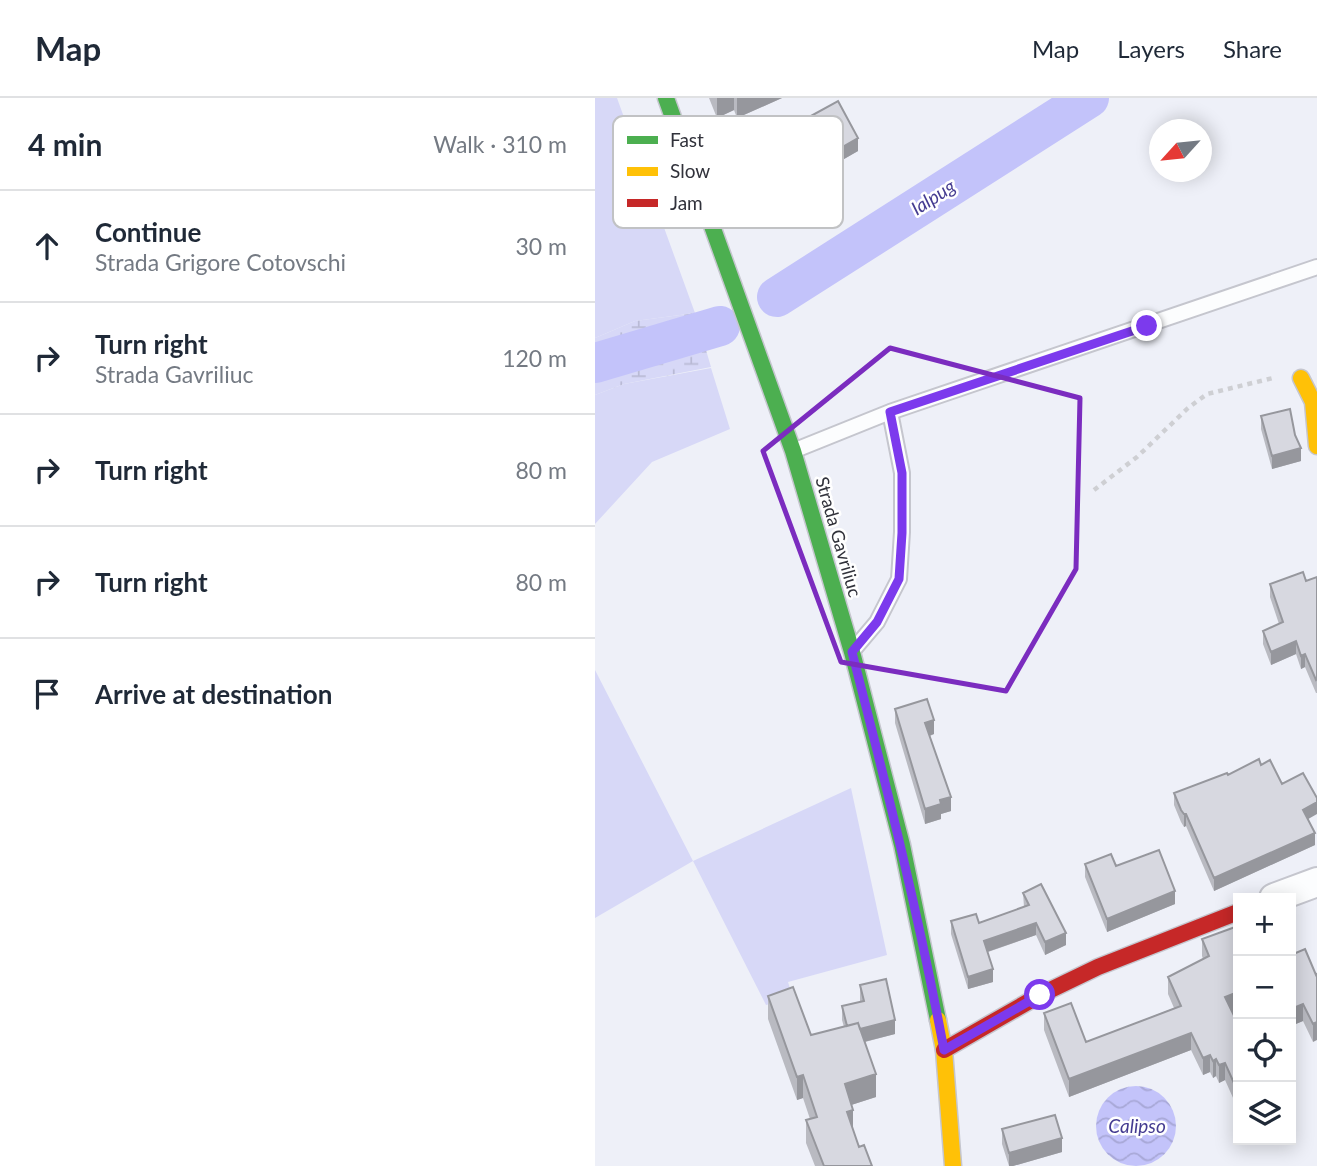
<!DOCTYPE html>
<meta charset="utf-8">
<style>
:root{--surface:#fff;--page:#f6f6f7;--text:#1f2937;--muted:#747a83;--line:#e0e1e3}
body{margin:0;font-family:Lato,sans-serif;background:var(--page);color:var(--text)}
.controls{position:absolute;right:21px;bottom:21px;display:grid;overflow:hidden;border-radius:0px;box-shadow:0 4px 18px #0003}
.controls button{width:63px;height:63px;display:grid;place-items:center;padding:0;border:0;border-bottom:2px solid var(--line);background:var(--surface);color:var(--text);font:35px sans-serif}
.compass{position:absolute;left:554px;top:21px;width:63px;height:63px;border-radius:50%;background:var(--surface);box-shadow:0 4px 18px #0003;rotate:243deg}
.stop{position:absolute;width:21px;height:21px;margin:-16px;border:5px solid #7c3aed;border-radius:50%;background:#fff}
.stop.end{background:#7c3aed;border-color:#fff;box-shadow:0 2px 7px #0008}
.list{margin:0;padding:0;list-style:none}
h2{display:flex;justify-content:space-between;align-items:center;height:91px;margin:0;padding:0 28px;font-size:30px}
h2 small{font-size:23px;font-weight:400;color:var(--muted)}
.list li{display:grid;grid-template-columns:46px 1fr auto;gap:21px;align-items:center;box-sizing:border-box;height:112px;padding:0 28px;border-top:2px solid var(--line)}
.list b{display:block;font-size:26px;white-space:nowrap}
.list p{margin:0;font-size:23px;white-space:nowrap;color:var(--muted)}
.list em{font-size:23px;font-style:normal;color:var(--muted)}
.icon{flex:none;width:38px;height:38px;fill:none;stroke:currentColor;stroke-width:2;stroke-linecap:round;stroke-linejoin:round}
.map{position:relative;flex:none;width:722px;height:1068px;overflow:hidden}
header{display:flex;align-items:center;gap:42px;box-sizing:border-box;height:98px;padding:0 35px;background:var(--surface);border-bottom:2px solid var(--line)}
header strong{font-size:33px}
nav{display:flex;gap:38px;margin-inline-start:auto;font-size:24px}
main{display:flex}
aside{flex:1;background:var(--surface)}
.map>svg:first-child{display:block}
</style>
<header>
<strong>Map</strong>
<nav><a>Map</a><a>Layers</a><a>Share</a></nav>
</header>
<main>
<aside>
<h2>4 min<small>Walk · 310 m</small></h2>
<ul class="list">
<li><svg class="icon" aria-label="ahead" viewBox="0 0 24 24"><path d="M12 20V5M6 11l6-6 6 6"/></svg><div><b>Continue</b><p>Strada Grigore Cotovschi</p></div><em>30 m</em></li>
<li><svg class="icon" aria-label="right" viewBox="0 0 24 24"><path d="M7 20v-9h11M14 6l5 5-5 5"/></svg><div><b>Turn right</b><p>Strada Gavriliuc</p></div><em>120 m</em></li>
<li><svg class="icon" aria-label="right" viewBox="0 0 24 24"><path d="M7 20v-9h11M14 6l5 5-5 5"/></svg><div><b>Turn right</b></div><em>80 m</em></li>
<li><svg class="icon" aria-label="right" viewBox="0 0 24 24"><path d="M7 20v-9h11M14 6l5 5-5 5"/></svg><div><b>Turn right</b></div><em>80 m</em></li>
<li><svg class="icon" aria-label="arrive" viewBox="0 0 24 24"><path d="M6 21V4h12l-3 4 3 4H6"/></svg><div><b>Arrive at destination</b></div></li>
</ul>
</aside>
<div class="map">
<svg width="722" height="1068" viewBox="0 0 722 1068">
<defs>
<pattern id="wetland-marsh" width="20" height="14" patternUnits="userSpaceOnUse" patternTransform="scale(1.75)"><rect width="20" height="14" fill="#d7d8f7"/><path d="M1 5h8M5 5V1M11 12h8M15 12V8" fill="none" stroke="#b9bad5"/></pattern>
<pattern id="water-waves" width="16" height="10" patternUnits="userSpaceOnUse" patternTransform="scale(1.75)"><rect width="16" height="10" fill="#c3c3fa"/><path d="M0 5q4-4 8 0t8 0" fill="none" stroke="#a8a8d7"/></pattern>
</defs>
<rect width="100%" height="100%" fill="#eef0f8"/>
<path fill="#d7d8f7" d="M0,0H22L100,215L40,223L0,240Z
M116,270L135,331L57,364L0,426V297L29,286Z
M0,572L98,763L256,690L292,857L193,884L198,900L171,907L98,763L0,820Z"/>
<path fill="url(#wetland-marsh)" d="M100,215L116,269L29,286L0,297V240L40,223Z"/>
<path fill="url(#water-waves)" d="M501 1028a40 40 0 1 1 80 0a40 40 0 1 1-80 0Z"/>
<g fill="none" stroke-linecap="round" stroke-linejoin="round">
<path stroke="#c3c3fa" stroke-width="40" d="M182,199L494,0
M0,265L125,228"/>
<g stroke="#c5c6ce" stroke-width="18">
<path id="lane" d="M198,353L295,314L722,169
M260,550L282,524L304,481L307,434V375L295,314"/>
</g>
<g stroke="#c5c6ce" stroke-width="32">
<path id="street" d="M679,800L722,784"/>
</g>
<g stroke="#c5c6ce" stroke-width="19">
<path id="fast" d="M71,0L198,353L257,554L307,747L343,922"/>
</g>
<g stroke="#c5c6ce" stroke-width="19">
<path id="slow" d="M706,280L718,304L722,348
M343,922L349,952L358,1068"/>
</g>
<g stroke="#c5c6ce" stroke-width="19">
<path id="jam" d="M349,952L445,897L503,869L643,814"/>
</g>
<path stroke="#cecfd3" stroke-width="4.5" stroke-dasharray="5 5" stroke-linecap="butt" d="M499,392L542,359L593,310L612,296L678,280"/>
<use href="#lane" stroke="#fcfdfe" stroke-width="14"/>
<use href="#street" stroke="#fcfdfe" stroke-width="28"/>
<use href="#fast" stroke="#4caf50" stroke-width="16"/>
<use href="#slow" stroke="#ffc107" stroke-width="16"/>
<use href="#jam" stroke="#c62828" stroke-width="16"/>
</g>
<path fill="#b9bac1" d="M114,0H187L142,20L139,12L122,20Z
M210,30L263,53L176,103L169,87V74L212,47L210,43Z
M666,318L700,337L706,363L677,371L666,331Z
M722,479V595H721L710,569L706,571L701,556L676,567L668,546V533L684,526L675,499V486L711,483Z
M300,611L339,636L335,638L356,713L346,716V721L330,726L300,625Z
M666,667L687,686L713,721L720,747L619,793L591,728L589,729L586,724L579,707V695Z
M490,766L521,768L580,806L512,834L490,779Z
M428,795L471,847L450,857L441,837L393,854L398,884L373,891L356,836V823L384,825L429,809Z
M643,828V912L637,914L643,926V1011L630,982L624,985L621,978L618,980L615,974L608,977L596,952L474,999L449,932V915L491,944L579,910L573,896V879L608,861L607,858V841Z
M696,857L721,877L718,944L708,923L696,928Z
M265,887L300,936L270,944L281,999L256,1007L258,1033L264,1049L277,1068H220L211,1045V1022L215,1021L208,1000L202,1002L173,921V898L216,937L249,929L247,922V908L265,904Z
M407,1031L467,1054L418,1068H414L407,1046Z"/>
<path fill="#96979d" d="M122,0H139V12L122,20Z
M142,0H187L142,20Z
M263,40V53L176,103V90Z
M706,350V363L677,371V358Z
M701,543V556L676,567V554Z
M710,556V569L706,571V558Z
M339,622V636L330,639V625Z
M356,699V713L346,716V721L330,726V711L345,702Z
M722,704V716L708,724V712Z
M589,716H591V728L589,729Z
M720,735V747L619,793V780Z
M580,793V806L512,834V821Z
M441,825V837L389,855V843Z
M471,835V847L450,857V844Z
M398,871V884L373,891V879Z
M643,894V912L630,917V899Z
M708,906V923L696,928V911Z
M300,922V936L253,948V933Z
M722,924V942L718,944V926Z
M596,935V952L474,999V981Z
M615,957V974L608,977V960Z
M621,961V978L618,980V963Z
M630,965V982L624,985V967Z
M281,976V999L250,1009V986Z
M208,977V1000L202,1002V979Z
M258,1012V1035L252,1014Z
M467,1040V1054L418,1068H414V1055Z"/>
<path fill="#d7d8e0" stroke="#96979d" stroke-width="2" d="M243,3L263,40L176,90L169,74L217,43L210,30L214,19Z
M695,311L700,337L706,350L677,358L666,318Z
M708,474L711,483L722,479V581L721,582L710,556L706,558L701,543L676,554L668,533L688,524L675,486Z
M332,601L339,622L330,625L356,699L345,702L346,706L330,711L300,611Z
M664,661L666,667L675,662L687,686L708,675L722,700V704L708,712L720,735L619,780L591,716H589L586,712L579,695L632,675L633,677Z
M564,752L580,793L512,821L490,766L516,756L521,768Z
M446,786L471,835L450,844L441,825L389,843L398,871L373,879L356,823L381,816L384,825L434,807L428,795Z
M643,828V894L630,899L643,926V994L630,965L624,967L621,961L618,963L615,957L608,960L596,935L474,981L449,915L476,905L491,944L586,908L573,879L614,858L607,841Z
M710,851L721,877L722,876V924L718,926L708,906L696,911V857Z
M291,881L300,922L265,931L263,925L252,928L247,908L269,903L265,887Z
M198,889L216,937L263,925L281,976L250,986L258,1012L252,1014L264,1049L269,1047L277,1068H229L211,1022L222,1019L208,977L202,979L173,898Z
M460,1017L467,1040L414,1055L407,1031Z"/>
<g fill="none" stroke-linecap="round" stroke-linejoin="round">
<path stroke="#7c3aed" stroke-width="9" d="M445,897L349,952C324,818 291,686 257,554L282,524L304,481L307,435V375L295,314L552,228"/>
</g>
<path fill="none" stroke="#7b2cbf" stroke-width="5" stroke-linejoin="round" d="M295,250L485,300L481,471L411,593L246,564L168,353Z"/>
<g text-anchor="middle" stroke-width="5" stroke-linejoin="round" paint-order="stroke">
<g font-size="18" fill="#31323b" stroke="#fff">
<text transform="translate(243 439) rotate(74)" y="6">Strada Gavriliuc</text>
</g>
<g font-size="19" font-style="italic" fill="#453c91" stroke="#fff">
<text transform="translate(338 99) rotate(-33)" y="7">Ialpug</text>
<text x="542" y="1035">Calipso</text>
</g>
</g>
<rect x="18" y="18" width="230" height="112" rx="10" fill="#fff" stroke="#c1c2c4" stroke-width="2"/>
<rect x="32" y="38" width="31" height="8" fill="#4caf50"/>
<rect x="32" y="69" width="31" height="9" fill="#ffc107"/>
<rect x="32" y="101" width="31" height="8" fill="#c62828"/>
<g font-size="19" fill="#31323b">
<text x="75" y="49">Fast</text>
<text x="75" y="80">Slow</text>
<text x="75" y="112">Jam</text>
</g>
</svg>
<div class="controls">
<button>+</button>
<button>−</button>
<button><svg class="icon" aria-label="locate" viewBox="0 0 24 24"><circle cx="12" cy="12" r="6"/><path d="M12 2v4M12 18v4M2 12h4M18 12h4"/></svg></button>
<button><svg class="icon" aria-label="layers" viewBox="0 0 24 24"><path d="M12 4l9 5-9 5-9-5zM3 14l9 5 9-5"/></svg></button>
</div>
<svg class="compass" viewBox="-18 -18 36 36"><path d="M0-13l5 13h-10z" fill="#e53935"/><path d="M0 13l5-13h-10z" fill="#747a83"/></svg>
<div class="stop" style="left:445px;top:897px"></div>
<div class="stop end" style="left:552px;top:228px"></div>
</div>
</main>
